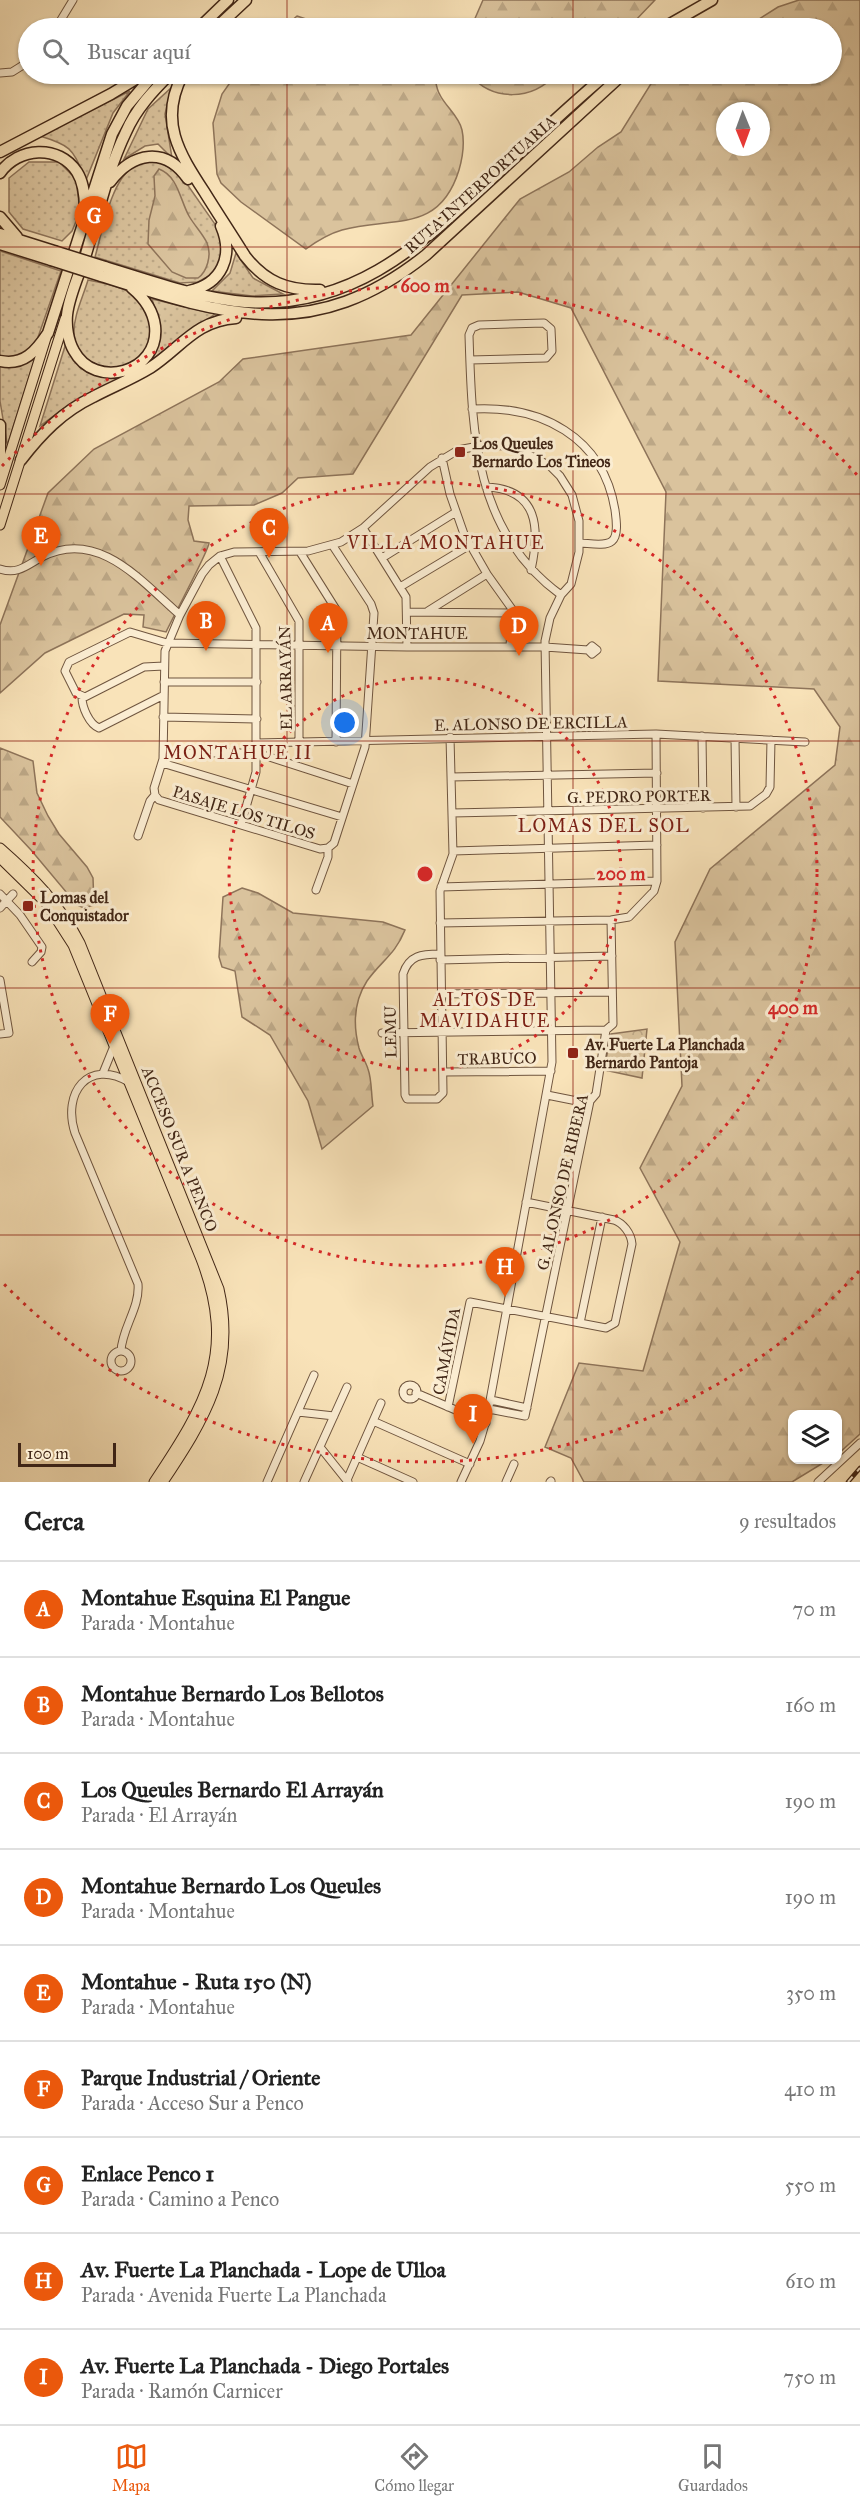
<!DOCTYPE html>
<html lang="es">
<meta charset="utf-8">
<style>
:root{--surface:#fff;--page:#f6f6f6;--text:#222;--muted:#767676;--line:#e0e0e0;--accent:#ea580c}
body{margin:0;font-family:"IM FELL Great Primer",serif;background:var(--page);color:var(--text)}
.controls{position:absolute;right:18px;bottom:18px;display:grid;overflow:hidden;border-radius:12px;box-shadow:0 2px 4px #0004}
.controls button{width:54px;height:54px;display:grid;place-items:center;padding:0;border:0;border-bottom:2px solid var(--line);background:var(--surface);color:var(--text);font:30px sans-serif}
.compass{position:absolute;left:716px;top:102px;width:54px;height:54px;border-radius:50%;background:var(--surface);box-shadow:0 2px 4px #0004;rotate:179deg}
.scale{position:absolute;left:18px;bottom:15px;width:98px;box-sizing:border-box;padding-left:6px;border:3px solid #412616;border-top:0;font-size:16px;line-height:21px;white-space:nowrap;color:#412616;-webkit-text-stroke:4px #fbedd2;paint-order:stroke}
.you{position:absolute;left:345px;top:723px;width:21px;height:21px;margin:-15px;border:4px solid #fff;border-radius:50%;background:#1a73e8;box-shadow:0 0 0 9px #1a73e833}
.badge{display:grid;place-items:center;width:39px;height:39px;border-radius:50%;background:var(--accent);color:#fff;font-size:20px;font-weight:700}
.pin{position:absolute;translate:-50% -50px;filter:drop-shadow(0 2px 3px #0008)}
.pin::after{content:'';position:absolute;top:32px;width:21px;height:18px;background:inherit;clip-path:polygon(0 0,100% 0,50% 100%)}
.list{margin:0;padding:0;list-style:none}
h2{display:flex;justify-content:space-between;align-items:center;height:78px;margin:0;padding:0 24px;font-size:26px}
h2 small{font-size:20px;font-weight:400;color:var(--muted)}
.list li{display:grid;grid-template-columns:39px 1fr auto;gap:18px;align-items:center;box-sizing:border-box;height:96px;padding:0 24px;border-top:2px solid var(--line)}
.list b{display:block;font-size:22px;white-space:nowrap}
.list p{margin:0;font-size:20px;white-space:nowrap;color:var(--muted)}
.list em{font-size:20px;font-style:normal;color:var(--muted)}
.icon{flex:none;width:33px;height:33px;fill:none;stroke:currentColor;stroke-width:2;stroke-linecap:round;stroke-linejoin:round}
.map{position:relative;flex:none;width:860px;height:1482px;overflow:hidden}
.search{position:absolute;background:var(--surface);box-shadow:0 2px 4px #0004;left:18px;right:18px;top:18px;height:66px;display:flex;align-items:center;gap:15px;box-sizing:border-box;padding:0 21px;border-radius:33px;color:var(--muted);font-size:22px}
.sheet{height:942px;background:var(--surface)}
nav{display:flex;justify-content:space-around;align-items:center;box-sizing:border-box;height:84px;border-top:2px solid var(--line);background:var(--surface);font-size:16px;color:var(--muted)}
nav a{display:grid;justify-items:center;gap:3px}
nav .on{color:var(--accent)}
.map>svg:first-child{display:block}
</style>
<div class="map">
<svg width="860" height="1482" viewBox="0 0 860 1482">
<defs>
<pattern id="grass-dots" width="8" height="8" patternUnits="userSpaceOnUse" patternTransform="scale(1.5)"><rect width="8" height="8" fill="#dac39d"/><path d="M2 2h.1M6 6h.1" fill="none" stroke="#bca786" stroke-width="1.8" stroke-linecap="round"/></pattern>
<pattern id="forest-firs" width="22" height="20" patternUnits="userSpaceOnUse" patternTransform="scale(1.5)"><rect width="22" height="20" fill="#dac39d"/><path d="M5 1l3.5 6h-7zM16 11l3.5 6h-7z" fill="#bca786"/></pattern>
<pattern id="park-crowns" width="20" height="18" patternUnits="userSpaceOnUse" patternTransform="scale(1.5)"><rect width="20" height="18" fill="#dac39d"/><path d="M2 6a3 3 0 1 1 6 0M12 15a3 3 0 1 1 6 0" fill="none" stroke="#bca786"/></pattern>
</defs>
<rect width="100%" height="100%" fill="#f9e3b9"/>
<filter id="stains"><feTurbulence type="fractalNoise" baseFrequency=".00333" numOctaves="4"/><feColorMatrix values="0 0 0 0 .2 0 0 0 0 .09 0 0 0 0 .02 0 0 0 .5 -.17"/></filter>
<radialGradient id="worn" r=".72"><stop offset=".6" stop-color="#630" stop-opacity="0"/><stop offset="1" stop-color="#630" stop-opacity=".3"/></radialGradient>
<path fill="url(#grass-dots)" stroke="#8e745a" stroke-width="1.5" d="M171,88L165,114L172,158L158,144L145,146L124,159L148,109Z
M130,91L113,113L86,180C72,149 73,146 40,136Z
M151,161L160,162L180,174L217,227L223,249L216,272L198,282L180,283L95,257C102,233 111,180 133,167C138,164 145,163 151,161Z
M29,162H59L76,179L80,212L72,231L62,241L23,229L9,212V178Z
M0,251L61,271L37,340L23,355L0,358Z
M236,253L253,278L283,294L252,296L212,291L230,273Z
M88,280C101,283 117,285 129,292C152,304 158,341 138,359C116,379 76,364 74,334C73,317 83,297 88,280Z
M152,299L215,314C190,331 169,350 144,367C169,337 161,331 152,299Z
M66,343L97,375L123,378L63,409L40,426Z
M36,355L8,443H7L0,401V366Z"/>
<path fill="url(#forest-firs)" stroke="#8e745a" stroke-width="1.5" fill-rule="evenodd" d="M483,0H655L634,22L623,28H463L473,23Z
M799,0H860V1434L838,1454V1414H792V1460H828L792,1482H584L571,1458L545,1447L579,1363L643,1371L680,1242L640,1168L682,1086L675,942L710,869L835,765L840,727L814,689L658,681L666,492L571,308L518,292L462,295L353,474L298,478L282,493L254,505L189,506L188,520L194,541L209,543C209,550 172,619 166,632L143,627L144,615L124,614L45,653L0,693V625L48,493L94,449L219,382L243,359L411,335L520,199L569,172L598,147L621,132L657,74H832V28H745L778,7ZM725,111H761V147H725Z
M297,16L333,28H283Z
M236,74H434C436,81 436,89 440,95C446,107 459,116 462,130C465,144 463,156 459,170C439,235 391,216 342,230C328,234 317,241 306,249L241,202L221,183L217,174L213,123L222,94Z
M469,74H556C532,101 493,102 469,74Z
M159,169C178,176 180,200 189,216C194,225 203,234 207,243C212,255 207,272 198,278H186L172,272L148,244L149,220L155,196L154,176Z
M0,748L33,761L37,793L48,816L59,834L87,867L93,878L94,905L84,908L77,905L31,850L0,817Z
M242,888L258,893L293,913L383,922L405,930C395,955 381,961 367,981C354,1001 353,1025 359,1048C361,1055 366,1062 368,1069C372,1080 371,1094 373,1106L322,1149L308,1101L270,1035L242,1017L235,971L222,967L219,957L223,897Z"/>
<path fill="url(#park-crowns)" stroke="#8e745a" stroke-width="1.5" d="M647,1029L642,1078L604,1070L611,1034Z"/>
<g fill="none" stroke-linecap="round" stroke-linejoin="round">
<g stroke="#6f553f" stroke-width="9">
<path id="minor" d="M56,28L73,0
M0,73L12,72L28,62
M470,360L546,358L552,351L551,329L544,323L479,325L472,328L469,335C472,432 474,532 561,595
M472,409C540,405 603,436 615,510C616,518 619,535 612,541C605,547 588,543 580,543
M442,458L450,494L464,534L487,574L512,609L510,647
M486,487C539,489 540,529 531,570
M363,528L406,597L407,647
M259,552L299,621V743
M300,552L337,611L336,742
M220,556L256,628V772L241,825
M382,558L456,512
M0,569C18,575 27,565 42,557C98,528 141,581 180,615
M400,587L470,545
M428,611L487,574
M408,612L513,613
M164,666L144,667L85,697L76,693L65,671L69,662L130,632L167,643L407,647H545L588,650L592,654L597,650L592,646L588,650
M164,682H257
M82,697C82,707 89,724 99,728L164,695
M163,717L257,719
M702,736L703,808
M735,738L736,807
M257,743L656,734L805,742
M163,753H257L353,784
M162,763L342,817
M451,777L657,773
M155,795L159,800L320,849L328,848
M452,813L750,806L766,794L770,787L771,740
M138,836L150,801L155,795L154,788L163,759L165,651L180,615L202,574L209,565L220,556L234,552L308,551L341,542L363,528L430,467L458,450L484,445L505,446L522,451L550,466L560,476L572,495L579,521V552L571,584L561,595L550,618L545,641L552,1062L487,1417L480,1441L461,1482
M453,851L657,845
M441,887L657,881
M316,890L328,857V848L334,843L365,747L374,613L371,604L333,546
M0,894L20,915L42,947L41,952L32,962
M0,908L13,894
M440,923L611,920L629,917L654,891L657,881L656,734
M440,954C422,954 409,955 403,974L405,1095L407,1099H437L443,1093L440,891L453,854L450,737
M440,960L612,956
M0,980L9,1033L0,1034
M440,994L612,992
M382,1033L606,1030
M443,1072L551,1071
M103,1073L114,1046
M547,1095L582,1102L590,1101
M580,1323L602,1217
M121,1351C122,1328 140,1308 138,1284L75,1133C62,1093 88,1058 129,1082
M111 1361a10 10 0 1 1 20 0a10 10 0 1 1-20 0Z
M403 1392a7 7 0 1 1 14 0a7 7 0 1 1-14 0Z
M416,1393L486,1423
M491,1400L527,1408
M448,1407L470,1302L606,1328L615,1323L632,1244C631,1233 623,1223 614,1220L526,1202
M489,1409L525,1416L590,1101L596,1094L606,1030L613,1024L611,920
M298,1412L334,1416
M373,1421L470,1464
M320,1447L348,1482
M357,1457L413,1482
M347,1480L381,1403
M267,1482L314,1375
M304,1482L347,1387
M506,1482L514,1464
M550,1482L551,1481
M818,1482L860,1443"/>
</g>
<g stroke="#412616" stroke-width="11">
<path id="major" d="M0,485L46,338
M0,525L65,319
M0,848C33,877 60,904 80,943L219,1289C237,1368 205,1419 163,1482
M0,858L46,903L73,945L201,1259C237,1353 206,1404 154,1482"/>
</g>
<g stroke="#412616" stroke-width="13">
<path id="highway" d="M199,28L228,0
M216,28L246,0
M663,28L712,0
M183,74C158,121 179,153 205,193C218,214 232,235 245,256C265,282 288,291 320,290
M0,152L111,94L144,74
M0,173C18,147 59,144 77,172C84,183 85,196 85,209
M110,182C133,152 165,146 188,179
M0,217L17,237
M0,234L54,251
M0,244L51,260
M105,267C151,281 197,298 245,302C349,309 415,250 486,184C526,147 565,109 607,74
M101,276C226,316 313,345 426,255L623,74
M132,288C144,298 153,310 155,326C160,373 95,390 74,351C68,341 66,326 67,315C69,295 80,273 86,254C98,214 108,169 126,132C136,109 153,91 170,74
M189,291C222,284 234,256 221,226
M0,361C24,366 36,351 48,333L112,134L127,106L154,74
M0,425V472
M21,460C41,434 62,412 93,397C112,387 132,379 150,368C182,347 195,321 236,318"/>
</g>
<use href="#minor" stroke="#fbedd2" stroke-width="7"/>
<use href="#major" stroke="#f9e3b9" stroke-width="9"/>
<use href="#highway" stroke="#f9e3b9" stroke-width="10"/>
<g stroke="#412616" stroke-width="4.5">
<path id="rail" d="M848,1482L860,1468"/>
</g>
<use href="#rail" stroke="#fbedd2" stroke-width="2" stroke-dasharray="7" stroke-linecap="butt"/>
<g stroke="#412616" stroke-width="13" stroke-linecap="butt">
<path id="highway-bridge" d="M54,251L105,267
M51,260L101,276"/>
</g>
<use href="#highway-bridge" stroke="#f9e3b9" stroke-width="10"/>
</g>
<path fill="none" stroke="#8f2418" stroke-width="1.5" stroke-opacity="0.55" d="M287,0V28M573,0V28M287,74V1482M573,74V1482M0,247H860M0,494H860M0,741H860M0,988H860M0,1235H860"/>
<g fill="none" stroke="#d62828" stroke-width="3" stroke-dasharray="3 6">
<circle cx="425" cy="874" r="196"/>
<circle cx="425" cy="874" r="392"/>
<path d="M859 1271A588 588 0 0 1 2 1282M2 466A588 588 0 0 1 859 477"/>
</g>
<g fill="#8f2418" stroke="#fbedd2" stroke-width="2">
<rect x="454" y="446" width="12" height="12" rx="3"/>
<rect x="22" y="900" width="12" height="12" rx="3"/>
<rect x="567" y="1047" width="12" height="12" rx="3"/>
</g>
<g text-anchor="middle" stroke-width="6" stroke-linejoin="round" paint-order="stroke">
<g font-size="16" fill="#412616" stroke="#fbedd2">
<text transform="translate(480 184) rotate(-42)" y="6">RUTA INTERPORTUARIA</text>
<text x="417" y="639">MONTAHUE</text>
<text transform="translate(285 678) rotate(-91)" y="6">EL ARRAYÁN</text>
<text transform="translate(531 723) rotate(-1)" y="6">E. ALONSO DE ERCILLA</text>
<text transform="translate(639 796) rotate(-1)" y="6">G. PEDRO PORTER</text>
<text transform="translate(244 812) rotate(17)" y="6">PASAJE LOS TILOS</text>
<text transform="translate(390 1032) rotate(-91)" y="6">LEMU</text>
<text transform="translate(497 1058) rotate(-1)" y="6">TRABUCO</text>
<text transform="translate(180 1149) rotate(68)" y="6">ACCESO SUR A PENCO</text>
<text transform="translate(562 1182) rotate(-77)" y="6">G. ALONSO DE RIBERA</text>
<text transform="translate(446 1351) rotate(-79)" y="6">CAMÁVIDA</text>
</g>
<g font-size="16" font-weight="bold" fill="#412616" stroke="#fbedd2" text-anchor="start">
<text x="472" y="449">Los Queules<tspan x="472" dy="18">Bernardo Los Tineos</tspan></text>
<text x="40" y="903">Lomas del<tspan x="40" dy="18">Conquistador</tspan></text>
<text x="585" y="1050">Av. Fuerte La Planchada<tspan x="585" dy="18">Bernardo Pantoja</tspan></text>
</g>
<g font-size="18" letter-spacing="1.5" fill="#7a1f14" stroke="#fbedd2">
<text x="446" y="549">VILLA MONTAHUE</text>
<text x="238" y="759">MONTAHUE II</text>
<text x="604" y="832">LOMAS DEL SOL</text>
<text x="485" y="1006">ALTOS DE<tspan x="485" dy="21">MAVIDAHUE</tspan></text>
</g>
</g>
<circle cx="425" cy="874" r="9" fill="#d62828" stroke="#fbedd2" stroke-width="3"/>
<g font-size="18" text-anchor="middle" font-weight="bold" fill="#d62828" stroke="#fbedd2" stroke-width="6" stroke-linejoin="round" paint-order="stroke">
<text x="425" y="292">600 m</text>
<text x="621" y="880">200 m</text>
<text x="793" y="1014">400 m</text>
</g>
<rect width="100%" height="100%" filter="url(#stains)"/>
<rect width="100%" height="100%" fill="url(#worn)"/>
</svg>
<div class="controls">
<button><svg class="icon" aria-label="layers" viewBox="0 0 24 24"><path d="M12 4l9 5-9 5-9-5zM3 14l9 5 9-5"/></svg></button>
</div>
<svg class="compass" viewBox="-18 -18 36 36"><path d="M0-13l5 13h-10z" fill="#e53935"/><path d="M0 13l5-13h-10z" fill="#767676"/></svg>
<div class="scale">100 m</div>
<div class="you"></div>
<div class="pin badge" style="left:328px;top:653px">A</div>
<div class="pin badge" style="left:206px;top:651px">B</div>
<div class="pin badge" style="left:269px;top:558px">C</div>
<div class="pin badge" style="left:519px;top:656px">D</div>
<div class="pin badge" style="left:41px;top:566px">E</div>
<div class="pin badge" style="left:110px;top:1044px">F</div>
<div class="pin badge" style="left:94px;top:246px">G</div>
<div class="pin badge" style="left:505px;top:1297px">H</div>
<div class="pin badge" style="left:473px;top:1444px">I</div>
<div class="search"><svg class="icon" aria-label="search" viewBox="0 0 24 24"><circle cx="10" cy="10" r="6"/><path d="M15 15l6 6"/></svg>Buscar aquí</div>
</div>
<section class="sheet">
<h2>Cerca<small>9 resultados</small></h2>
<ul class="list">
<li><span class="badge">A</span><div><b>Montahue Esquina El Pangue</b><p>Parada · Montahue</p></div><em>70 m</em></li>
<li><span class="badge">B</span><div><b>Montahue Bernardo Los Bellotos</b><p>Parada · Montahue</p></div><em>160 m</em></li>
<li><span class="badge">C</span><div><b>Los Queules Bernardo El Arrayán</b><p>Parada · El Arrayán</p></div><em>190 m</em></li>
<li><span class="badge">D</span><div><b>Montahue Bernardo Los Queules</b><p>Parada · Montahue</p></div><em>190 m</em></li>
<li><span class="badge">E</span><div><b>Montahue - Ruta 150 (N)</b><p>Parada · Montahue</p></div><em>350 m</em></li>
<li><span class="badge">F</span><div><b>Parque Industrial / Oriente</b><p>Parada · Acceso Sur a Penco</p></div><em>410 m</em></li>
<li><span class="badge">G</span><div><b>Enlace Penco 1</b><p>Parada · Camino a Penco</p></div><em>550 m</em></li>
<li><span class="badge">H</span><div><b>Av. Fuerte La Planchada - Lope de Ulloa</b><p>Parada · Avenida Fuerte La Planchada</p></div><em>610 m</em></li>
<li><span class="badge">I</span><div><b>Av. Fuerte La Planchada - Diego Portales</b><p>Parada · Ramón Carnicer</p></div><em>750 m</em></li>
</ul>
</section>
<nav>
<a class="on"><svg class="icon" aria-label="map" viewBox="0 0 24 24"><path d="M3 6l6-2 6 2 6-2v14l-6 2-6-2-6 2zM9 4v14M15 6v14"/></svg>Mapa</a>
<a><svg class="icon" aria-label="directions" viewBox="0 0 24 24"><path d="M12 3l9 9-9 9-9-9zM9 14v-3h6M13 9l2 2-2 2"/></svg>Cómo llegar</a>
<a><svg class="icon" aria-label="saved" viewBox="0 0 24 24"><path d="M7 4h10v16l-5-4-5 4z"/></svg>Guardados</a>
</nav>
